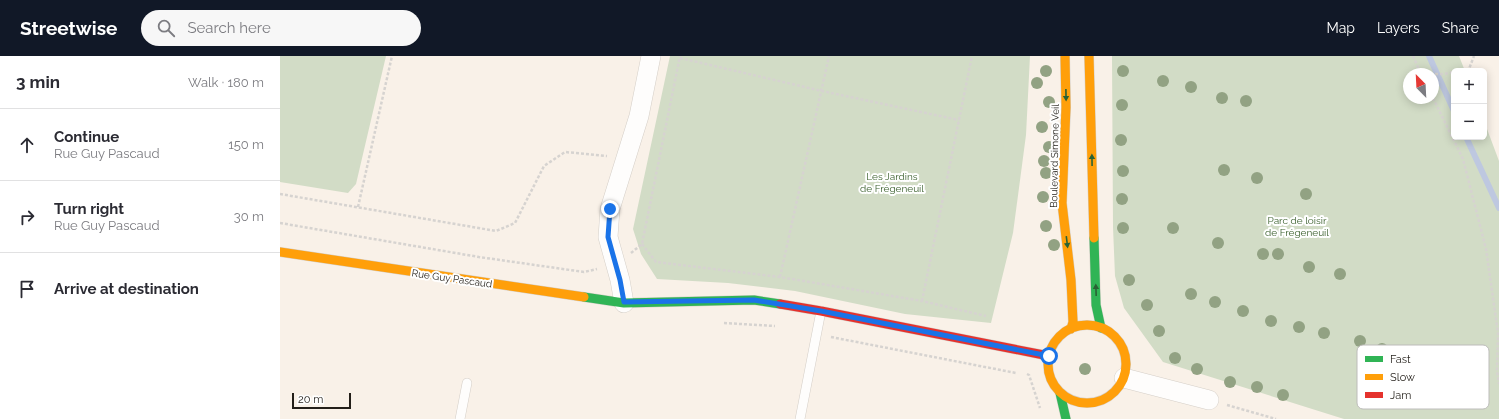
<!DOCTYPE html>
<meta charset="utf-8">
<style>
:root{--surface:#fff;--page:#f7f7f7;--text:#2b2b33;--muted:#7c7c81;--line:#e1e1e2;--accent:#111827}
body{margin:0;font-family:Raleway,sans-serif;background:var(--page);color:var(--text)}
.controls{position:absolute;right:12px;top:12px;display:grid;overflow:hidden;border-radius:6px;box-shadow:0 2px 10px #0003}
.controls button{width:36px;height:36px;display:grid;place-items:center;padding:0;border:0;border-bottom:1px solid var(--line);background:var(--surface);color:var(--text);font:20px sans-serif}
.compass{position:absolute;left:1123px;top:12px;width:36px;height:36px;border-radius:50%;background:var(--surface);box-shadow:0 2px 10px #0003;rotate:336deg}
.scale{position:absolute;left:12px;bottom:10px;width:59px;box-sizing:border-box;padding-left:4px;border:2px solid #231f19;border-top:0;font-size:11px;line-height:14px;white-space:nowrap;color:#231f19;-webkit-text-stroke:3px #fff;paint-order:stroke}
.stop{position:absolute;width:12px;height:12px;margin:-9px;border:3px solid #1a73e8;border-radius:50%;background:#fff}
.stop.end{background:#1a73e8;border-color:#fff;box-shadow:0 1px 4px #0008}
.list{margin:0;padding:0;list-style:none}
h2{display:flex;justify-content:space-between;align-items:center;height:52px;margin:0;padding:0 16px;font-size:17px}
h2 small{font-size:13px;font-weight:400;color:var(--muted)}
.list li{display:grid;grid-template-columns:26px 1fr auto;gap:12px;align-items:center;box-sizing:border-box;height:72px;padding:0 16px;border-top:1px solid var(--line)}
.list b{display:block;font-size:15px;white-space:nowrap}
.list p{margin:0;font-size:13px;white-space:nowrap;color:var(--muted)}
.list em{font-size:13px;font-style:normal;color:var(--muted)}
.icon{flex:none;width:22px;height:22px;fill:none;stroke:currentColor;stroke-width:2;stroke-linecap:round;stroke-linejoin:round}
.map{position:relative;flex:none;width:1219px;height:363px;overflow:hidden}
header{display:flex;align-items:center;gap:24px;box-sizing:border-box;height:56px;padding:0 20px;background:var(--accent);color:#fff}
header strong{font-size:19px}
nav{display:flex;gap:22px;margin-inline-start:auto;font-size:14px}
.search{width:280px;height:36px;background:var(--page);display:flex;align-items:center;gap:10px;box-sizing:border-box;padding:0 14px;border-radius:22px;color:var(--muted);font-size:15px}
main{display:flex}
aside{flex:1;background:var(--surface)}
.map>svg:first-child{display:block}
</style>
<header>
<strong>Streetwise</strong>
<div class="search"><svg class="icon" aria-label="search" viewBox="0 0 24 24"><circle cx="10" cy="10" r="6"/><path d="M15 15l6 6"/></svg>Search here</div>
<nav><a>Map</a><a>Layers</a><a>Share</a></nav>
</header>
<main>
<aside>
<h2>3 min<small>Walk · 180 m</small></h2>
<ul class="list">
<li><svg class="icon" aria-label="ahead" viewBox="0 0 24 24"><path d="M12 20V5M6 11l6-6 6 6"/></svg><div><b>Continue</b><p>Rue Guy Pascaud</p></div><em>150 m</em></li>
<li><svg class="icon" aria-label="right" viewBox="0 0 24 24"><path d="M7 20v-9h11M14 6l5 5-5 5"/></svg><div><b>Turn right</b><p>Rue Guy Pascaud</p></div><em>30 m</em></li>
<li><svg class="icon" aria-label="arrive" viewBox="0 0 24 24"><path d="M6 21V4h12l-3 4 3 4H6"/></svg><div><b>Arrive at destination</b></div></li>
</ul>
</aside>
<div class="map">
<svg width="1219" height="363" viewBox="0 0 1219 363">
<rect width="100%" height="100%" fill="#f9f1e8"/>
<path fill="#d2dcc6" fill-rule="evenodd" d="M0,0H106L76,128L68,137L0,126Z
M390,0H750L746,79L733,177L711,267L625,258L515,235L448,227L377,223L361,198L353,173Z
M832,0H1179L1185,15H1174V81H1204V65L1219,105V363H1064L883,306L844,252L835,220L833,171ZM1129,18H1153V42H1129Z"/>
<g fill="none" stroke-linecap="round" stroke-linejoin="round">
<path stroke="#bec8e0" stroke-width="6" d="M1149,0L1174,55
M1186,81L1219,152"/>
<g stroke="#d5cfc8" stroke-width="10">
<path id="lane" d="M180,363L187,327
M520,363L541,255"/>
</g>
<g stroke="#d5cfc8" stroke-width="20">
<path id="street" d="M344,247L340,224L328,181L330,153L359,60L371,0
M844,322L929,344"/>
</g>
<g stroke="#d5cfc8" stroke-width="10">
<path id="fast" d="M814,182L816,249L821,272
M304,241L344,247L474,244L500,248
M780,337L786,363"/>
</g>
<g stroke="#d5cfc8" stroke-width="10">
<path id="slow" d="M785,0L786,51L782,147L791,224L793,266L791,273
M809,0L814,182
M0,196L304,241
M768 308a39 39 0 1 1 78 0a39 39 0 1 1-78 0Z"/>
</g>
<g stroke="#d5cfc8" stroke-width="10">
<path id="jam" d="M500,248L541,255L769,300"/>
</g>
<path stroke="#d6d3d0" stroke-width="2.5" stroke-dasharray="3 2" stroke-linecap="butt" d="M1133,0L1141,18
M400,2L542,35L679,64
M1181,15L1189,13L1194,0
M1150,18H1164L1174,16
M1153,42L1183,103L1206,193L1218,277L1217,315L1219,328
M0,138L216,175L235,167L264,110L285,96L327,100
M78,151L112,0
M0,167L199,201L304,216L317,213
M362,188L376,206L500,221L642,245L706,260
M351,197L362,188L400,0
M500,221L549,0
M642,245L692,0
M444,267L495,270
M551,281L736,317
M747,318L749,319L760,352
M947,349L996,363"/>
<use href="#lane" stroke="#fefdfc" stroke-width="9"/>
<use href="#street" stroke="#fefdfc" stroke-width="19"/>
<use href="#fast" stroke="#30b455" stroke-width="9"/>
<use href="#slow" stroke="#ff9f0a" stroke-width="9"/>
<use href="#jam" stroke="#e5322d" stroke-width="9"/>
</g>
<g fill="#92a283">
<circle cx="766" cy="15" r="6"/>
<circle cx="843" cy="15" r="6"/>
<circle cx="883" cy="25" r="6"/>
<circle cx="757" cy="27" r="6"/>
<circle cx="911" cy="31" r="6"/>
<circle cx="942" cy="42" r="6"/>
<circle cx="966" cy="45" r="6"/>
<circle cx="769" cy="46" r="6"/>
<circle cx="842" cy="49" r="6"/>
<circle cx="762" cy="71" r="6"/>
<circle cx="841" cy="84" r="6"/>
<circle cx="769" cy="91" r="6"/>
<circle cx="764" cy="105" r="6"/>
<circle cx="944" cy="114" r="6"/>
<circle cx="843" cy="115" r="6"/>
<circle cx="766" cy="117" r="6"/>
<circle cx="977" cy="122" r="6"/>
<circle cx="1026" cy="138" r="6"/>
<circle cx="763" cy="141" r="6"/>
<circle cx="842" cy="143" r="6"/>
<circle cx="766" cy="170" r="6"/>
<circle cx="843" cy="172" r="6"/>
<circle cx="893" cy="172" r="6"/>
<circle cx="938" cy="187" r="6"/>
<circle cx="774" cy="189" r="6"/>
<circle cx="983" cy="198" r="6"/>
<circle cx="998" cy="198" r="6"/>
<circle cx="1029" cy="211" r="6"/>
<circle cx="1060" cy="218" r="6"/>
<circle cx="849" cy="224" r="6"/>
<circle cx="911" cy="238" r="6"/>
<circle cx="935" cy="246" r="6"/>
<circle cx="867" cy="249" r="6"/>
<circle cx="963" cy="255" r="6"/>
<circle cx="991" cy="265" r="6"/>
<circle cx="1019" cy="271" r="6"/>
<circle cx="879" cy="275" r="6"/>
<circle cx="1044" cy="277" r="6"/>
<circle cx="1080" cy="285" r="6"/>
<circle cx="1102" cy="293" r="6"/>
<circle cx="895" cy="302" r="6"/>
<circle cx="805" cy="313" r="6"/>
<circle cx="917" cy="313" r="6"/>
<circle cx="950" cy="326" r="6"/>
<circle cx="977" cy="331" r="6"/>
<circle cx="1003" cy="339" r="6"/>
</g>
<defs><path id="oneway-solid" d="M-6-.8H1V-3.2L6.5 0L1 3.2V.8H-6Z"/></defs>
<g fill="#296234">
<use href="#oneway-solid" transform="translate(786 39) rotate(89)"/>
<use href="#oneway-solid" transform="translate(812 104) rotate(-91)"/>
<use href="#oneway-solid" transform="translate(787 186) rotate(83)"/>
<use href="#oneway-solid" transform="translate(816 234) rotate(-92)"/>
</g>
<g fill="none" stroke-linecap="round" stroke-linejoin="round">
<path stroke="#1a73e8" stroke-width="5" d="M330,153L328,181L340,224L344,246L474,244L541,255L769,300"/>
</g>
<g text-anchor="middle" stroke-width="4" stroke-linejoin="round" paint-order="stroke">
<g font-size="10" fill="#231f19" stroke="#fff">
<text transform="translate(774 100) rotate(-89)" y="4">Boulevard Simone Veil</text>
<text transform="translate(172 222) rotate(8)" y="4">Rue Guy Pascaud</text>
</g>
<g font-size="10" fill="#3d6230" stroke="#fff">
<text x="612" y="124">Les Jardins<tspan x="612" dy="12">de Frégeneuil</tspan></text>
<text x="1017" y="168">Parc de loisir<tspan x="1017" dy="12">de Frégeneuil</tspan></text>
</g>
</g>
<rect x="1077" y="289" width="132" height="64" rx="6" fill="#fff" stroke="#bdbcba" stroke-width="1"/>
<rect x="1085" y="300" width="18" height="6" fill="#30b455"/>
<rect x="1085" y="318" width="18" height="6" fill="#ff9f0a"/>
<rect x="1085" y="336" width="18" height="6" fill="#e5322d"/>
<g font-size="11" fill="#231f19">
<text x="1110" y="307">Fast</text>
<text x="1110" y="325">Slow</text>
<text x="1110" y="343">Jam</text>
</g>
</svg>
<div class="controls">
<button>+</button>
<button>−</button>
</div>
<svg class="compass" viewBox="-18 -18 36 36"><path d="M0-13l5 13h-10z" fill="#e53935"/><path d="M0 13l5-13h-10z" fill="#7c7c81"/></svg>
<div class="scale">20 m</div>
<div class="stop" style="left:769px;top:300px"></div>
<div class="stop end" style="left:330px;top:153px"></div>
</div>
</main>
